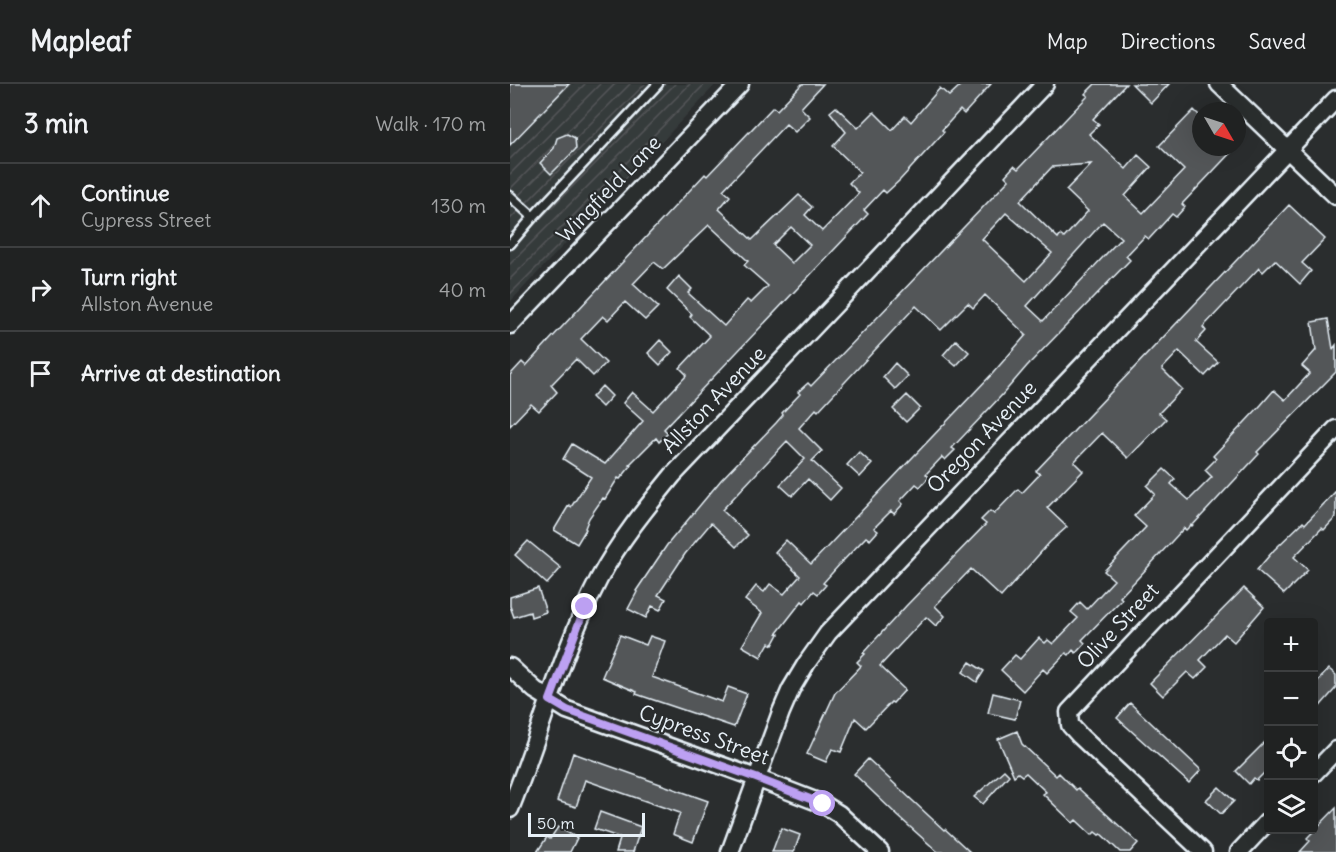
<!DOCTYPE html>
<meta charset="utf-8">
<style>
:root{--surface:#202222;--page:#2d2f2f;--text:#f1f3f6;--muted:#a2a4a5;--line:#3d3f40}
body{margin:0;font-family:Delius,sans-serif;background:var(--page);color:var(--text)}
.controls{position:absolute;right:18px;bottom:18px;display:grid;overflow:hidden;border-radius:6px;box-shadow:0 6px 24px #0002}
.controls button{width:54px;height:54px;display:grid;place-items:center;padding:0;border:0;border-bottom:2px solid var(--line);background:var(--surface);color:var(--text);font:30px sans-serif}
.compass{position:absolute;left:682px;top:18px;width:54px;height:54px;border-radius:50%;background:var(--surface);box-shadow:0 6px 24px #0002;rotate:129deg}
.scale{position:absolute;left:18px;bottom:15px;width:117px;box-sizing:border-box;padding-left:6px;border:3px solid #e8f1f8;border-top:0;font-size:16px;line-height:21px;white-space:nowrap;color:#e8f1f8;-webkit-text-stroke:4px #2a2d2e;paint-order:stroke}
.stop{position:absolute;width:18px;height:18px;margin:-14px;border:4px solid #bca0f2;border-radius:50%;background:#fff}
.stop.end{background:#bca0f2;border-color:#fff;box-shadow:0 2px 6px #0008}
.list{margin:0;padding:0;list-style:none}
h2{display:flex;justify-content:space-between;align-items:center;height:78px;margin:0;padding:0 24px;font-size:26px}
h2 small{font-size:20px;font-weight:400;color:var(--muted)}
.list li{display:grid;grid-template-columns:39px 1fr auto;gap:18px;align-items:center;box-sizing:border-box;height:84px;padding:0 24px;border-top:2px solid var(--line)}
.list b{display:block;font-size:22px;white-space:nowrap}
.list p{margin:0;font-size:20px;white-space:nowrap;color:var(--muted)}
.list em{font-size:20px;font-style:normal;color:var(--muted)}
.icon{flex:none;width:33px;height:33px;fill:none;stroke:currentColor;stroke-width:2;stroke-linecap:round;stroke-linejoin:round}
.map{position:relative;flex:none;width:826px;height:768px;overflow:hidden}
header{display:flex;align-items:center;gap:36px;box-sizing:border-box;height:84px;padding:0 30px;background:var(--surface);border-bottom:2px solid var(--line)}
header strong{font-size:28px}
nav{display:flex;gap:33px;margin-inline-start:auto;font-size:21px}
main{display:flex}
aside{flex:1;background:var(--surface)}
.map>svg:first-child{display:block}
</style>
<header>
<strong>Mapleaf</strong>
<nav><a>Map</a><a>Directions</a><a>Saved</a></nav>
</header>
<main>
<aside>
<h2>3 min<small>Walk · 170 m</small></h2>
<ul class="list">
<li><svg class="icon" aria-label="ahead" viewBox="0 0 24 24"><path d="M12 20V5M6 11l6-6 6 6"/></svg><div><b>Continue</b><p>Cypress Street</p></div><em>130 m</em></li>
<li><svg class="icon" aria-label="right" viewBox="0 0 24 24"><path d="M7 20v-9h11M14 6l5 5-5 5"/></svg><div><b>Turn right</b><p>Allston Avenue</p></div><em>40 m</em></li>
<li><svg class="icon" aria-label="arrive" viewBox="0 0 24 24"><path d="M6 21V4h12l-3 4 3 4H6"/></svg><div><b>Arrive at destination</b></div></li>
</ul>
</aside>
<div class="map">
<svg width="826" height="768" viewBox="0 0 826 768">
<defs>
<pattern id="industrial-furrows" width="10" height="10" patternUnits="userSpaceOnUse" patternTransform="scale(1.5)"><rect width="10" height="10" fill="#363a3b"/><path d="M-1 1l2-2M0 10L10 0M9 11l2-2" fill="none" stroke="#535758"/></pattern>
</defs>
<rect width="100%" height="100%" fill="#2a2d2e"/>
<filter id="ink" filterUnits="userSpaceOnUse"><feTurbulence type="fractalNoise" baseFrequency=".0167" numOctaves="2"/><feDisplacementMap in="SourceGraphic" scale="12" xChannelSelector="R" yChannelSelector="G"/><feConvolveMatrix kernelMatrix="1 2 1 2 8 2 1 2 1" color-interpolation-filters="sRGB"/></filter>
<g filter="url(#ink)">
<path fill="url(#industrial-furrows)" d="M0,0H206L0,218Z"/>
<path fill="#535759" stroke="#e8f1f8" stroke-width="1.5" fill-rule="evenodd" d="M0,0H59L0,61Z
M292,0H313L291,24L300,33L285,48L276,40L213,106L220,112L209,125L242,156L289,111L302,123L295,131L312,147L349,109L339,99L350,88L323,62L336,48L320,28L326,23L348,44L364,28L382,46L395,32L401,38L430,4L439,12L452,0H481L454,30L450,26L432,46L434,48L390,96L376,109L373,106L354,126L358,130L154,345L158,349L149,358L146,354L119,381L121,382L110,395L108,394L95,415L93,414L79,434L75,444L76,445L67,460L44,446L59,421L61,423L81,393L53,375L62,360L95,380L133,337L113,319L122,308L143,327L177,291L170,284L200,252L180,233L182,230L157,206L169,192L182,205L178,209L214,242L237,216L241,219L258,202L234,181L238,177L199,141L153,185L144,178L123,200L148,223L135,236L115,218L98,236L93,232L71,255L96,279L83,292L66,275L41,301L47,308L29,327L21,320L0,342V291L12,278L16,282L37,259L195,90L197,92L263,23L267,26ZM281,143L300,161L282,179L263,161Z
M585,0H616L583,35L589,40L579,50L616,85L628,71L641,83L615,112L633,129L674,86L649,62L684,26L691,33V63H726L672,120L675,123L666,133L662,130L639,155L635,152L616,172L620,176L517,282L492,311L442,364L445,366L435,376L432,373L416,390L419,393L410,403L406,400L390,417L393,420L384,430L381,427L364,444L368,447L360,456L356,453L330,480L313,499L316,501L308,510L304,507L294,519L292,517L267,549L269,550L263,561L259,559L251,573L232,562L252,529L235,516L246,502L254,508L260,500L274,510L290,492L265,468L276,456L301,480L483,289L516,251L475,211L463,224L458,219L431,246L406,222L308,327L306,325L289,344L312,367L302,377L331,404L320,416L298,395L282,412L270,401L295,375L277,357L212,426L238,451L226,463L201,439L175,470L148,511L156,515L150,526L142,522L136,534L118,525L127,508L126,507L157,461L211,396L266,339L273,331L272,329L290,310L288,308L298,299L301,302L363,238L499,96L495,92L504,82L508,85L578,12L575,10ZM581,80L556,106L578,127L554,154L550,151L548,154L510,117L542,83ZM496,129L542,169L516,197L472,155ZM593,138L611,154L533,237L517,222Z
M622,0H659L641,19Z
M57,50L65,54L66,65L41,90L30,79L44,64L47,54Z
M779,121L815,155L792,179L801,187L790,200L765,176L753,188L749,184L693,243L696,247L686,258L708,278L695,292L669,267L652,285L672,305L649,329L656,335L618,374L592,349L564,378L573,387L537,424L557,443L540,458L491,513L461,485L425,522L435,532L426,542L416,533L370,582L395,606L383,619L381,618L356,644L345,634L331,668L322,665L316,678L297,670L325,609L351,582L347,578L355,570L353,569L396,522L476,440L471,436L480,427L484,430L508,405L512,409L530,390L526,387Z
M818,235L823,265L826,261V288L747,368L749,370L682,442L681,441L676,446L674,444L627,495L610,513L612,515L572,556L575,559L566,569L563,566L559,571L556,569L537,589L533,585L513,607L491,586L505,571L510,575L529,554L535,559L538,556L543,560L568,534L561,528L570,518L577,525L604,496L594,487L636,443L624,432L645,410L637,402L654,385L665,395L661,400L679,416L702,393L695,386L706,375L703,372L751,321L764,306L775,316L800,289L792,282L806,266L802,238Z
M150,256L162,268L150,281L138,269Z
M446,256L459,268L446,282L433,271Z
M385,279L398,292L385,305L373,293Z
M92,302L102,312L92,323L82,313Z
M397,311L410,324L396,338L383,325Z
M349,368L362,380L350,393L337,381Z
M826,407V433L814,446L812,444L784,473L798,486L774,510L747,486L764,466L793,438L795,440Z
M18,457L51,484L37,500L5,471Z
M28,504L36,528L21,533L20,528L4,533L0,522V513Z
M734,504L754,523L724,558L715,550L690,576L697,583L685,595L677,588L653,612L640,599Z
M110,551L136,561L140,552L155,557L142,593L212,618L218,603L237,610L224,643L126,610L127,608L92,593Z
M460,578L474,587L467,598L453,588Z
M819,585L826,591V604L804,629V601Z
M483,609L510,616L505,635L478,629Z
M620,619L691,686L679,699L607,634Z
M507,647L512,660L546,692L549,689L566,706L568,704L628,759L620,768H610L591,750L589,751L585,748L582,751L566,736L563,739L533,710L536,708L516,689L512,692L508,689L504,692L488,655Z
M759,654V684L747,696L744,694L739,700L726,687Z
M63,669L198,717L183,758L163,750L170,729L75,696L66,723L47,717Z
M358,675L434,746L435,745L460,768H428L389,733L344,690Z
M494,686L499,691L473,720L464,713Z
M709,703L724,717L711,730L696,716Z
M826,724V768H790L800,757L797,754Z
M90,728L131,743L123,768H106L110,755L109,753L84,745Z
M48,743L67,754L60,768H27L37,753L40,755Z
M271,744L290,751L284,768H262Z"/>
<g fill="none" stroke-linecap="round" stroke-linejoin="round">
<g stroke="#e8f1f8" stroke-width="13">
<path id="service" d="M0,112L23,133L0,160
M23,133L148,0"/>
</g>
<g stroke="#e8f1f8" stroke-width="21">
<path id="minor" d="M709,0L826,112
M0,241L230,0
M0,583L25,606L57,626L246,694L313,720L329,730L370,768
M804,689L826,666
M0,725C31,649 51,568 89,495C109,457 136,424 163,391L535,0
M220,768L271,628L281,605L296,580L318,549L826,15
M693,768L570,652L560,641L559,628L826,345
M729,768L758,737"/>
</g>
<use href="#service" stroke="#2a2d2e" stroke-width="8"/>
<use href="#minor" stroke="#2a2d2e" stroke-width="16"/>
</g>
</g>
<g fill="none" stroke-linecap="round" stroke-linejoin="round" filter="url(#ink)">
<path stroke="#bca0f2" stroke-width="8" d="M75,523L40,616L57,626L246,694L313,720"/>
</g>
<g text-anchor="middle" stroke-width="4.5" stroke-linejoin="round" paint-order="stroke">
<g font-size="21" fill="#e8f1f8" stroke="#2a2d2e">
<text transform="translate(99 105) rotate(-46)" y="7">Wingfield Lane</text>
<text transform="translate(204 316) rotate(-46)" y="7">Allston Avenue</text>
<text transform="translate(472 353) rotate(-46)" y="7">Oregon Avenue</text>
<text transform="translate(608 542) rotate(-47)" y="7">Olive Street</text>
<text transform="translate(194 651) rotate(20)" y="7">Cypress Street</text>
</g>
</g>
</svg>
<div class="controls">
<button>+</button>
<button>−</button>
<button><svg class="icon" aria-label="locate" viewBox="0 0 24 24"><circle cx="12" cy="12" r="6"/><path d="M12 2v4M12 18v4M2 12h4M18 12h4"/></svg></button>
<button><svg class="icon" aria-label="layers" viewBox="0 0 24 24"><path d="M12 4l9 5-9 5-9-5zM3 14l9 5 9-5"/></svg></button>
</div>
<svg class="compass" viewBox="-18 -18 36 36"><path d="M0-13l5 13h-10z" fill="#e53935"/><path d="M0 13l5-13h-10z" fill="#a2a4a5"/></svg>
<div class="scale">50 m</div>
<div class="stop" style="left:313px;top:720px"></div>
<div class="stop end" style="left:75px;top:523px"></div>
</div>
</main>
